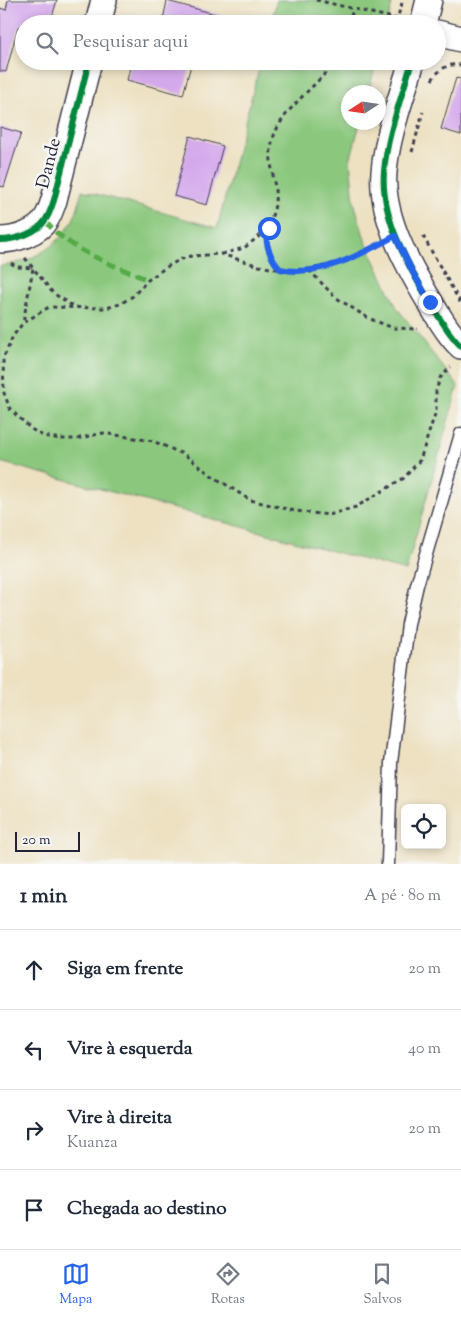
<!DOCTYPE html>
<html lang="pt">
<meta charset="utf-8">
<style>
:root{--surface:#fff;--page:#f2f2f3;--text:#1f2937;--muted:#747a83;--line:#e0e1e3;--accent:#2563eb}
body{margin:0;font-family:"Sorts Mill Goudy",serif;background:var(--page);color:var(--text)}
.controls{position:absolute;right:15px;bottom:15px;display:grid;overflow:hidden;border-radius:8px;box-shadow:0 2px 8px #0003}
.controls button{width:45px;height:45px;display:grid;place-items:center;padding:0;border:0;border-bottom:1px solid var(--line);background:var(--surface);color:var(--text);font:25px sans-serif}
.compass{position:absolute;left:341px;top:85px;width:45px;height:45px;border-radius:50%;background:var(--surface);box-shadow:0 2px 8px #0003;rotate:258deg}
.scale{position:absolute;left:15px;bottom:12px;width:65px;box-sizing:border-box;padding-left:5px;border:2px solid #22223b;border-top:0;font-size:14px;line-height:18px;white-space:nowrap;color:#22223b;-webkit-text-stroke:4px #f6f6f2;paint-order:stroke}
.stop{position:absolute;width:15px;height:15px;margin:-11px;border:4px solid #2563eb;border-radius:50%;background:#fff}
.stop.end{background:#2563eb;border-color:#fff;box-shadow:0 1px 5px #0008}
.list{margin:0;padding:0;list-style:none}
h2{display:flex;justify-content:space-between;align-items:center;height:65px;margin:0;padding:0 20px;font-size:21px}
h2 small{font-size:16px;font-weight:400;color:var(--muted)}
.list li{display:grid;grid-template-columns:32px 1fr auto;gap:15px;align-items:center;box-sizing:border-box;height:80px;padding:0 20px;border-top:1px solid var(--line)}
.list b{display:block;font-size:19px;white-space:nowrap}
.list p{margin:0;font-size:16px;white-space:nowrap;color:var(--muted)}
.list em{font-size:16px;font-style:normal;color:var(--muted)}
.icon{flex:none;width:28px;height:28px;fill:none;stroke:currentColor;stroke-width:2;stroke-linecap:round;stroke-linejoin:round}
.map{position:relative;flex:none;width:461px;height:864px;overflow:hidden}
.search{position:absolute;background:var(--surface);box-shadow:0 2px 8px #0003;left:15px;right:15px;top:15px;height:55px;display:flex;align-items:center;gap:12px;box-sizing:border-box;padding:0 18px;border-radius:28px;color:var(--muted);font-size:19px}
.sheet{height:385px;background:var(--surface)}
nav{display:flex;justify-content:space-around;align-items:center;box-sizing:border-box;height:70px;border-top:1px solid var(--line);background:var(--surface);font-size:14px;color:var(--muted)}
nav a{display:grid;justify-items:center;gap:2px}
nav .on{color:var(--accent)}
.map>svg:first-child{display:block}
</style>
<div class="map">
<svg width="461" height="864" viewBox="0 0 461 864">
<rect width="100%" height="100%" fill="#f6f6f2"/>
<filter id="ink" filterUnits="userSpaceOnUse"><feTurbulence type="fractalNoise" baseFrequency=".02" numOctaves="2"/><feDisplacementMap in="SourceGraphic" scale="10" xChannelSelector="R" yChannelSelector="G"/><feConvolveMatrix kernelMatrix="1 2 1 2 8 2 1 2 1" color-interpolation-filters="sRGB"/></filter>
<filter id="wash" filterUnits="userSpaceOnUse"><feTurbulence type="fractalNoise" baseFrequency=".0096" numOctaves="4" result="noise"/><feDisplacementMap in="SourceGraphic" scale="20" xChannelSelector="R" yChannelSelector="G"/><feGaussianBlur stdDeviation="1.12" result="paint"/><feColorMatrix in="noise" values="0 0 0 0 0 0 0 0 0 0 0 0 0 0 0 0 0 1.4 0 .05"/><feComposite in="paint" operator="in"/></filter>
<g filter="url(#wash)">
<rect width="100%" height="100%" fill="#ede1c2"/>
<path fill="#8bc87e" stroke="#56755c" d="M277,0H375L392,4L387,24H271Z
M261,61H377L368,92H348V122L360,123L350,161L354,202L365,240L397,308L458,386L406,571L0,462V266C32,263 64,244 76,213C79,206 80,197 82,190L217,228Z"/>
<g id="blocks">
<path fill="#d4a9ec" d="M8,0H57L50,24H24V28L18,27L6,72L0,71V8L6,10Z
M167,1L230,18L229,24H162Z
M137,61H192L183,95L127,80L131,64L136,65Z
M456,78L461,79V135L441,129Z
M0,127L21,133L4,187L0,186Z
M190,136L223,146L207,205L174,196Z"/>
</g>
</g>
<g filter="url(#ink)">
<use href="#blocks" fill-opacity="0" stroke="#403f4f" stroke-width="1"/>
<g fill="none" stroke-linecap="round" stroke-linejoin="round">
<g stroke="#403f4f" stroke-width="15">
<path id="lane" d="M388,864L391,763L408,624L417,585L461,434"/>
</g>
<g stroke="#403f4f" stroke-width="28">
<path id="street" d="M98,24L104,0
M423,24L429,0
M437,33L461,39
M412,61C402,97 387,134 384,172C380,218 411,271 434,309C442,322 450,336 461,346
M0,240C15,240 38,233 46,219C50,213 52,206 54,200L89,61"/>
</g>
<path stroke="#403f4f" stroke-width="3" stroke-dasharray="4 4" stroke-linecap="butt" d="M316,0L397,19L403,0
M349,24L353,9
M432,80C439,69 448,63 461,65
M412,152L423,112
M423,236L461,304
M377,246L341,263L308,270L287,271L259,266L221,254L191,256L179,260L165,268L148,280L133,296L120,304L106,308L49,307L23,323L13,336L3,359L4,393L10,409L31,429L43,436L61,439H76L103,433L153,441L185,455L211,475L250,500L295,511L329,515L356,507L404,478L420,460L436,411V391L440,378L451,367
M222,254L244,248L266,231
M25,258L53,293L73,306
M11,263L17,267L33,268L23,323
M279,269C272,260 264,242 267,230C269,221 275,212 275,202C277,184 269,167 271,149C274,113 316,89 335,61
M309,270L335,297L368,318L393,328L418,329"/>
<use href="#lane" stroke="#fff" stroke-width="12"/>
<use href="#street" stroke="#fff" stroke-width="25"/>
<path stroke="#53aa46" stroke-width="5" stroke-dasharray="10 5" stroke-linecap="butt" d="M45,221C70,251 114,265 148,280"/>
<g stroke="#f6f6f2" stroke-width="9">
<path id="cycleway" d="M412,61C402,97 387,134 384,172C380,218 411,271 434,309C442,322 450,336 461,346
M0,240C15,240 38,233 46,219C50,213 52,206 54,200L89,61"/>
</g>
<use href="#cycleway" stroke="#00873e" stroke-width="6"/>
</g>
</g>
<g fill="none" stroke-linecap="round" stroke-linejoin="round" filter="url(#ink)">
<path stroke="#2563eb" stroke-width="6" d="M269,228C262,240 271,259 280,269C319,278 362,254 395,236L412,271L430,302"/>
</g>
<g text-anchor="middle" stroke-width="5" stroke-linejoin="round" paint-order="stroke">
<g font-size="18" fill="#22223b" stroke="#f6f6f2">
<text transform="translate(48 163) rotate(-76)" y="6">Dande</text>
</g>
</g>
</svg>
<div class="controls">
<button><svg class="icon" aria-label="locate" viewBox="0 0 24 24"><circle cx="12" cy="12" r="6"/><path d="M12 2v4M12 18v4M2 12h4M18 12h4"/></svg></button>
</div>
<svg class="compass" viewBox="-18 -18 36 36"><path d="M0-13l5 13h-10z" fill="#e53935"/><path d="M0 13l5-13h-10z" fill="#747a83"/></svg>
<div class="scale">20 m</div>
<div class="stop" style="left:269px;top:228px"></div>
<div class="stop end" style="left:430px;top:302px"></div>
<div class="search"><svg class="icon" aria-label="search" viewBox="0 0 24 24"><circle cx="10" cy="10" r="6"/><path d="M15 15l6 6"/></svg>Pesquisar aqui</div>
</div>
<section class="sheet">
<h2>1 min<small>A pé · 80 m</small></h2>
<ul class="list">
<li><svg class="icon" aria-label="ahead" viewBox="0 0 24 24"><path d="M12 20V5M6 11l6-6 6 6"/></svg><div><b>Siga em frente</b></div><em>20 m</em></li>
<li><svg class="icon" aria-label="left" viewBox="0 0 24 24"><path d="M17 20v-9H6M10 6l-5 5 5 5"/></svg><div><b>Vire à esquerda</b></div><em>40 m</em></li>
<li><svg class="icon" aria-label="right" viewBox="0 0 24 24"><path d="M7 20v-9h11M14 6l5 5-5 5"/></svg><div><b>Vire à direita</b><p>Kuanza</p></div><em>20 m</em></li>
<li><svg class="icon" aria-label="arrive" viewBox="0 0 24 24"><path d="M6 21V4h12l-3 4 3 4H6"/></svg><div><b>Chegada ao destino</b></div></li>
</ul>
</section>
<nav>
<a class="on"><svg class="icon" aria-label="map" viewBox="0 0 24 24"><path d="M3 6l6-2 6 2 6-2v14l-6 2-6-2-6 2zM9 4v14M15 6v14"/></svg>Mapa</a>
<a><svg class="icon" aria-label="directions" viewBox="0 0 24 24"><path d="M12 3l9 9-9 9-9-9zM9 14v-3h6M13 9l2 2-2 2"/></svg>Rotas</a>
<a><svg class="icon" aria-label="saved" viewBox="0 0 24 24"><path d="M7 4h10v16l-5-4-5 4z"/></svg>Salvos</a>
</nav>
